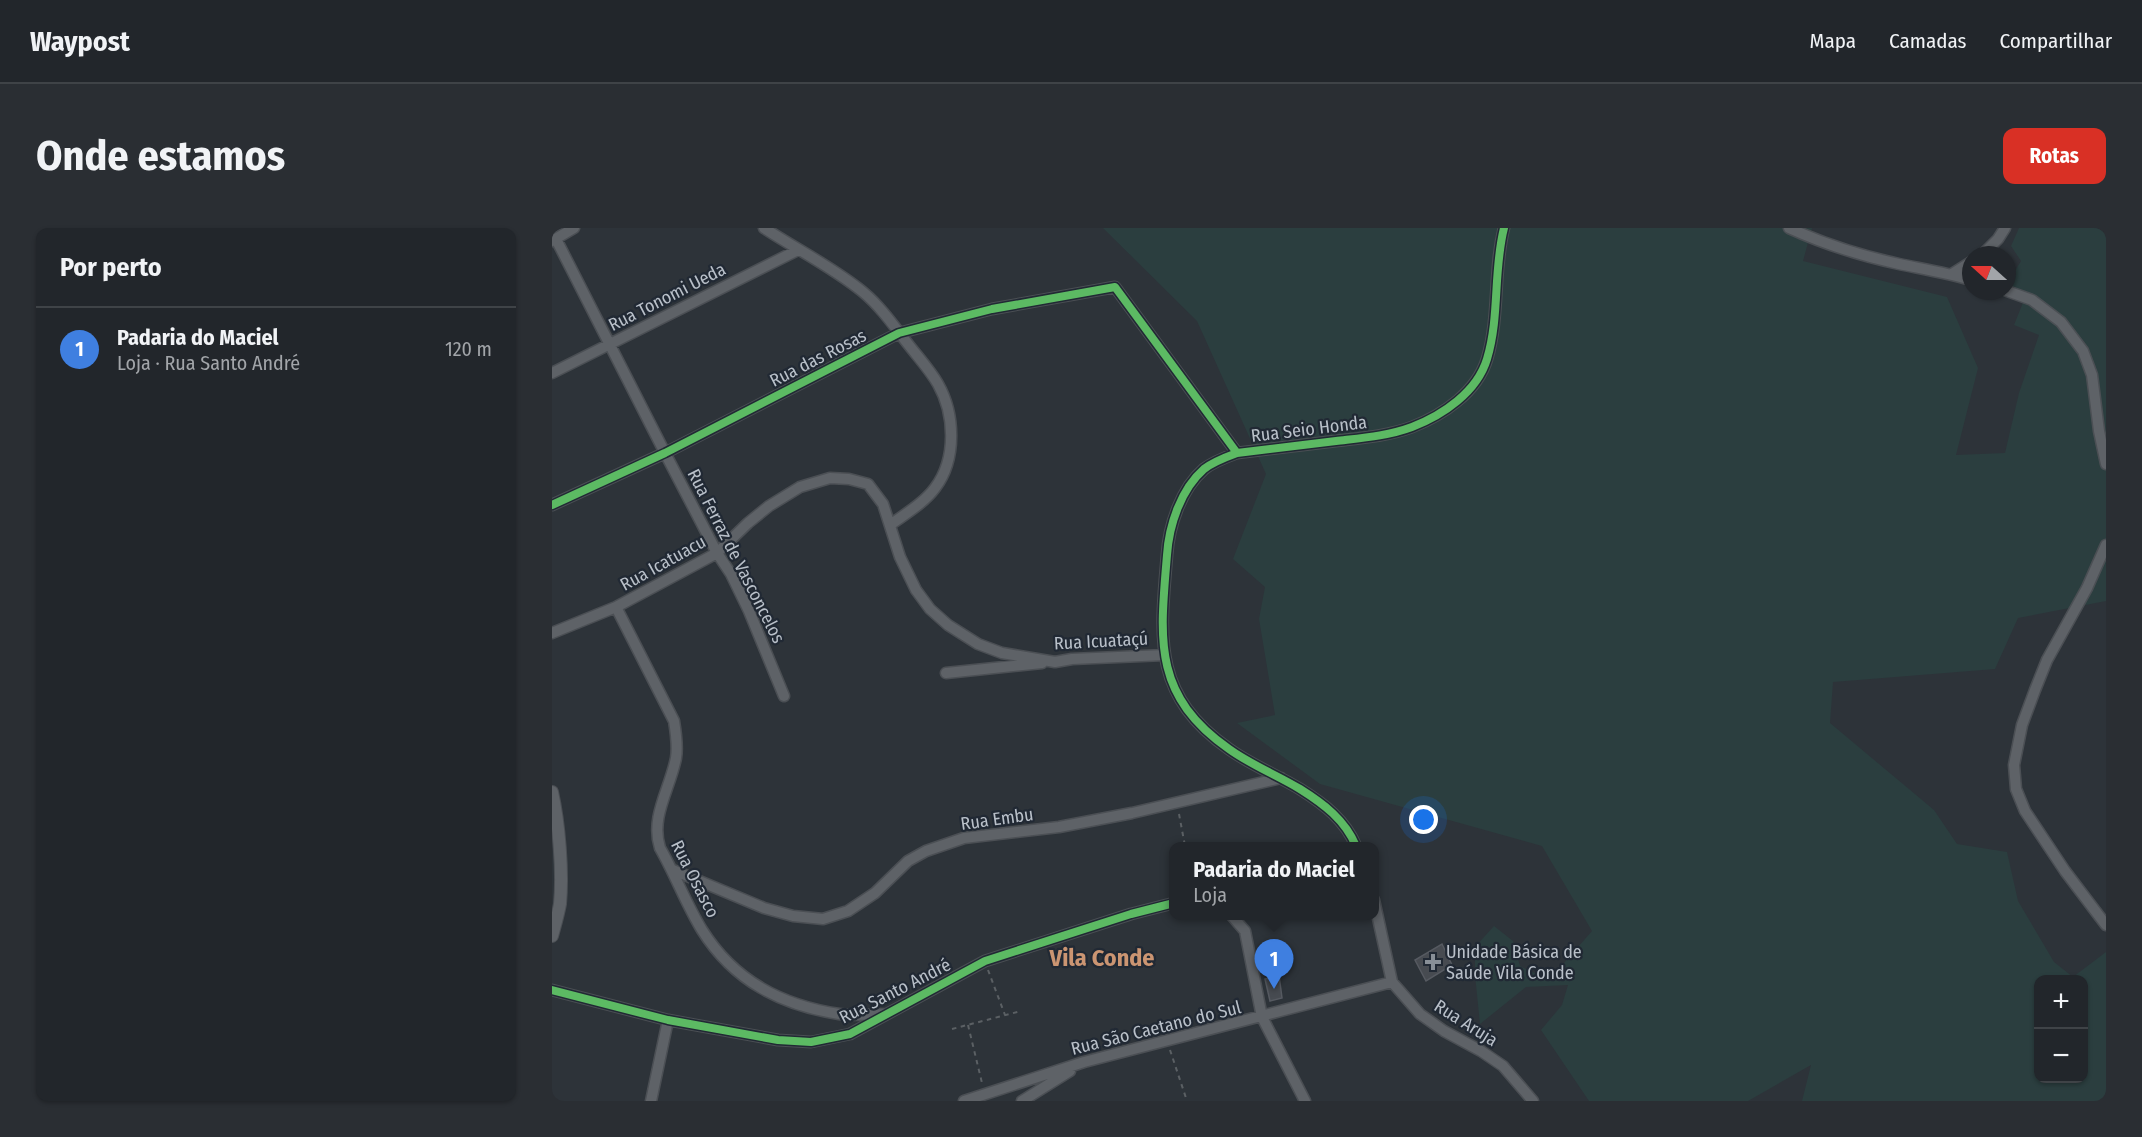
<!DOCTYPE html>
<html lang="pt">
<meta charset="utf-8">
<style>
:root{--surface:#22262b;--page:#2a2e33;--text:#f1f3f6;--muted:#a2a5a9;--line:#3f4347;--accent:#d93025}
body{margin:0;font-family:"Fira Sans Condensed",sans-serif;background:var(--page);color:var(--text)}
.controls{position:absolute;right:18px;bottom:18px;display:grid;overflow:hidden;border-radius:12px;box-shadow:0 2px 4px #0004}
.controls button{width:54px;height:54px;display:grid;place-items:center;padding:0;border:0;border-bottom:2px solid var(--line);background:var(--surface);color:var(--text);font:30px sans-serif}
.compass{position:absolute;left:1410px;top:18px;width:54px;height:54px;border-radius:50%;background:var(--surface);box-shadow:0 2px 4px #0004;rotate:291deg}
.you{position:absolute;left:872px;top:592px;width:21px;height:21px;margin:-15px;border:4px solid #fff;border-radius:50%;background:#1a73e8;box-shadow:0 0 0 9px #1a73e833}
.badge{display:grid;place-items:center;width:39px;height:39px;border-radius:50%;background:var(--accent);color:#fff;font-size:20px;font-weight:700}
.pin{position:absolute;translate:-50% -50px;filter:drop-shadow(0 2px 3px #0008)}
.pin::after{content:'';position:absolute;top:32px;width:21px;height:18px;background:inherit;clip-path:polygon(0 0,100% 0,50% 100%)}
.popup{position:absolute;left:617px;top:614px;width:210px;height:78px;box-sizing:border-box;display:grid;place-content:center;border-radius:12px;background:var(--surface);filter:drop-shadow(0 2px 4px #0005);font-size:20px;white-space:nowrap;color:var(--muted)}
.popup b{font-size:22px;color:var(--text)}
.popup::after{content:'';position:absolute;left:50%;top:100%;margin-left:-12px;border:12px solid transparent;border-top-color:var(--surface)}
.list{margin:0;padding:0;list-style:none}
h2{display:flex;justify-content:space-between;align-items:center;height:78px;margin:0;padding:0 24px;font-size:26px}
h2 small{font-size:20px;font-weight:400;color:var(--muted)}
.list li{display:grid;grid-template-columns:39px 1fr auto;gap:18px;align-items:center;box-sizing:border-box;height:84px;padding:0 24px;border-top:2px solid var(--line)}
.list b{display:block;font-size:22px;white-space:nowrap}
.list p{margin:0;font-size:20px;white-space:nowrap;color:var(--muted)}
.list em{font-size:20px;font-style:normal;color:var(--muted)}
.map{position:relative;flex:none;width:1554px;height:873px;overflow:hidden;border-radius:12px}
header{display:flex;align-items:center;gap:36px;box-sizing:border-box;height:84px;padding:0 30px;background:var(--surface);border-bottom:2px solid var(--line)}
header strong{font-size:28px}
nav{display:flex;gap:33px;margin-inline-start:auto;font-size:21px}
.intro{display:flex;align-items:center;justify-content:space-between;box-sizing:border-box;height:144px;padding:0 36px}
h1{margin:0;font-size:42px}
.button{padding:15px 27px;border-radius:12px;background:var(--accent);color:#fff;font-size:21px;font-weight:700}
main{display:flex;gap:36px;padding:0 36px}
aside{flex:1;background:var(--surface);border-radius:12px;box-shadow:0 2px 4px #0004}
.map>svg:first-child{display:block}
</style>
<header>
<strong>Waypost</strong>
<nav><a>Mapa</a><a>Camadas</a><a>Compartilhar</a></nav>
</header>
<div class="intro"><h1>Onde estamos</h1><a class="button">Rotas</a></div>
<main>
<aside>
<h2>Por perto<small></small></h2>
<ul class="list">
<li><span class="badge" style="background:#3f7fe0">1</span><div><b>Padaria do Maciel</b><p>Loja · Rua Santo André</p></div><em>120 m</em></li>
</ul>
</aside>
<div class="map">
<svg width="1554" height="873" viewBox="0 0 1554 873">
<rect width="100%" height="100%" fill="#2d3339"/>
<path fill="#2b3e3f" fill-rule="evenodd" d="M551,0H1260L1251,33L1395,69L1426,140L1404,227L1453,225L1467,165L1487,107L1462,97L1474,67L1455,56L1469,33L1459,18L1467,0H1554V373L1466,390L1443,441L1281,454L1278,495L1382,582L1405,616L1455,624L1466,673L1502,734L1521,749L1554,724V873H1250L1259,837L1196,873H1037L989,802L1010,777L1016,757L974,759L928,796L923,747V719L942,698L961,713L968,738L997,752L1040,703L990,618L768,556L685,495L723,487L707,391L713,359L681,331L714,246L645,93ZM1486,752H1532V850H1486Z"/>
<path fill="#474b51" stroke="#565a61" stroke-width="1.5" d="M890,716L900,737L874,753L863,732Z
M727,747L730,770L718,773L713,751Z"/>
<g fill="none" stroke-linecap="round" stroke-linejoin="round">
<g stroke="#4b4f54" stroke-width="13">
<path id="minor" d="M212,0C244,21 282,40 311,64C329,79 342,98 356,116C366,129 378,142 386,156C403,186 405,231 383,260C372,275 353,286 338,297
M1237,0C1272,16 1310,28 1347,36C1371,41 1395,45 1419,52
M4,11L113,225L165,325L179,346L197,383L232,468
M0,13L22,0
M1430,27L1446,11L1453,0
M1400,46L1419,34
M1455,63L1480,72L1509,94L1531,123L1540,147L1547,203L1554,236
M0,145L246,22
M0,277L113,225L347,105L440,81L563,59L685,225
M1554,317L1535,360L1495,432L1483,462L1470,497L1462,537L1464,561L1473,583L1513,643L1554,697
M64,379L122,493C124,505 126,518 124,530C118,561 98,589 108,620C123,646 134,676 150,702C182,753 229,777 287,786C302,788 319,786 334,786
M0,405L64,379L165,325L196,295L217,278L248,259L278,250L297,251L316,256L331,276L348,329L364,362L378,381L396,397L426,416L450,425L503,434L520,431L613,427
M394,445L490,435
M804,618C793,592 772,576 748,561C725,547 699,537 677,521C600,467 608,411 615,327C617,297 629,261 652,241C661,234 674,229 685,225C718,221 751,217 784,213C809,210 836,208 860,199C891,187 925,164 935,131C948,88 941,43 952,0
M121,642L212,680L241,688L271,691L296,683L323,665L356,633L374,623L412,610L507,599L580,585L729,550
M822,672L840,754L868,786L892,803L929,823L951,838L981,873
M680,688L693,703L710,789L753,873
M0,762L116,792L226,812L259,814L298,806L433,733L579,686L622,675
M99,873L116,792
M412,873L532,834L840,754
M470,873L518,843"/>
</g>
<g stroke="#4b4f54" stroke-width="14">
<path id="tertiary" d="M0,564C7,595 11,644 8,676C6,687 3,697 0,708"/>
</g>
<path stroke="#5b6064" stroke-width="2" stroke-dasharray="4.5 4.5" stroke-linecap="butt" d="M627,586L633,618
M436,742L453,787
M416,797L430,855
M400,801L469,783
M618,822L635,873"/>
<use href="#minor" stroke="#5e6267" stroke-width="10"/>
<use href="#tertiary" stroke="#5e6267" stroke-width="12"/>
<g stroke="#212934" stroke-width="11">
<path id="cycleway" d="M0,277L113,225L347,105L440,81L563,59L685,225
M804,618C793,592 772,576 748,561C725,547 699,537 677,521C600,467 608,411 615,327C617,297 629,261 652,241C661,234 674,229 685,225C718,221 751,217 784,213C809,210 836,208 860,199C891,187 925,164 935,131C948,88 941,43 952,0
M0,762L116,792L226,812L259,814L298,806L433,733L579,686L622,675"/>
</g>
<use href="#cycleway" stroke="#5cba63" stroke-width="8"/>
</g>
<path fill="#888f97" stroke="#212934" stroke-width="2" d="M878 725h6v6h6v6h-6v6h-6v-6h-6v-6h6z"/>
<g text-anchor="middle" stroke-width="4.5" stroke-linejoin="round" paint-order="stroke">
<g font-size="18" fill="#b9c0c9" stroke="#212934">
<text transform="translate(115 69) rotate(-27)" y="6">Rua Tonomi Ueda</text>
<text transform="translate(266 130) rotate(-27)" y="6">Rua das Rosas</text>
<text transform="translate(757 201) rotate(-7)" y="6">Rua Seio Honda</text>
<text transform="translate(184 328) rotate(63)" y="6">Rua Ferraz de Vasconcelos</text>
<text transform="translate(111 335) rotate(-29)" y="6">Rua Icatuacu</text>
<text transform="translate(549 413) rotate(-3)" y="6">Rua Icuataçú</text>
<text transform="translate(445 591) rotate(-8)" y="6">Rua Embu</text>
<text transform="translate(143 651) rotate(63)" y="6">Rua Osasco</text>
<text transform="translate(343 763) rotate(-27)" y="6">Rua Santo André</text>
<text transform="translate(914 795) rotate(32)" y="6">Rua Aruja</text>
<text transform="translate(604 800) rotate(-14)" y="6">Rua São Caetano do Sul</text>
</g>
<g font-size="18" fill="#b9c0c9" stroke="#212934" text-anchor="start">
<text x="894" y="730">Unidade Básica de<tspan x="894" dy="21">Saúde Vila Conde</tspan></text>
</g>
<g font-size="24" font-weight="bold" fill="#cb9572" stroke="#212934">
<text x="550" y="738">Vila Conde</text>
</g>
</g>
</svg>
<div class="controls">
<button>+</button>
<button>−</button>
</div>
<svg class="compass" viewBox="-18 -18 36 36"><path d="M0-13l5 13h-10z" fill="#e53935"/><path d="M0 13l5-13h-10z" fill="#a2a5a9"/></svg>
<div class="you"></div>
<div class="pin badge" style="left:722px;top:761px;background:#3f7fe0">1</div>
<div class="popup"><b>Padaria do Maciel</b>Loja</div>
</div>
</main>
